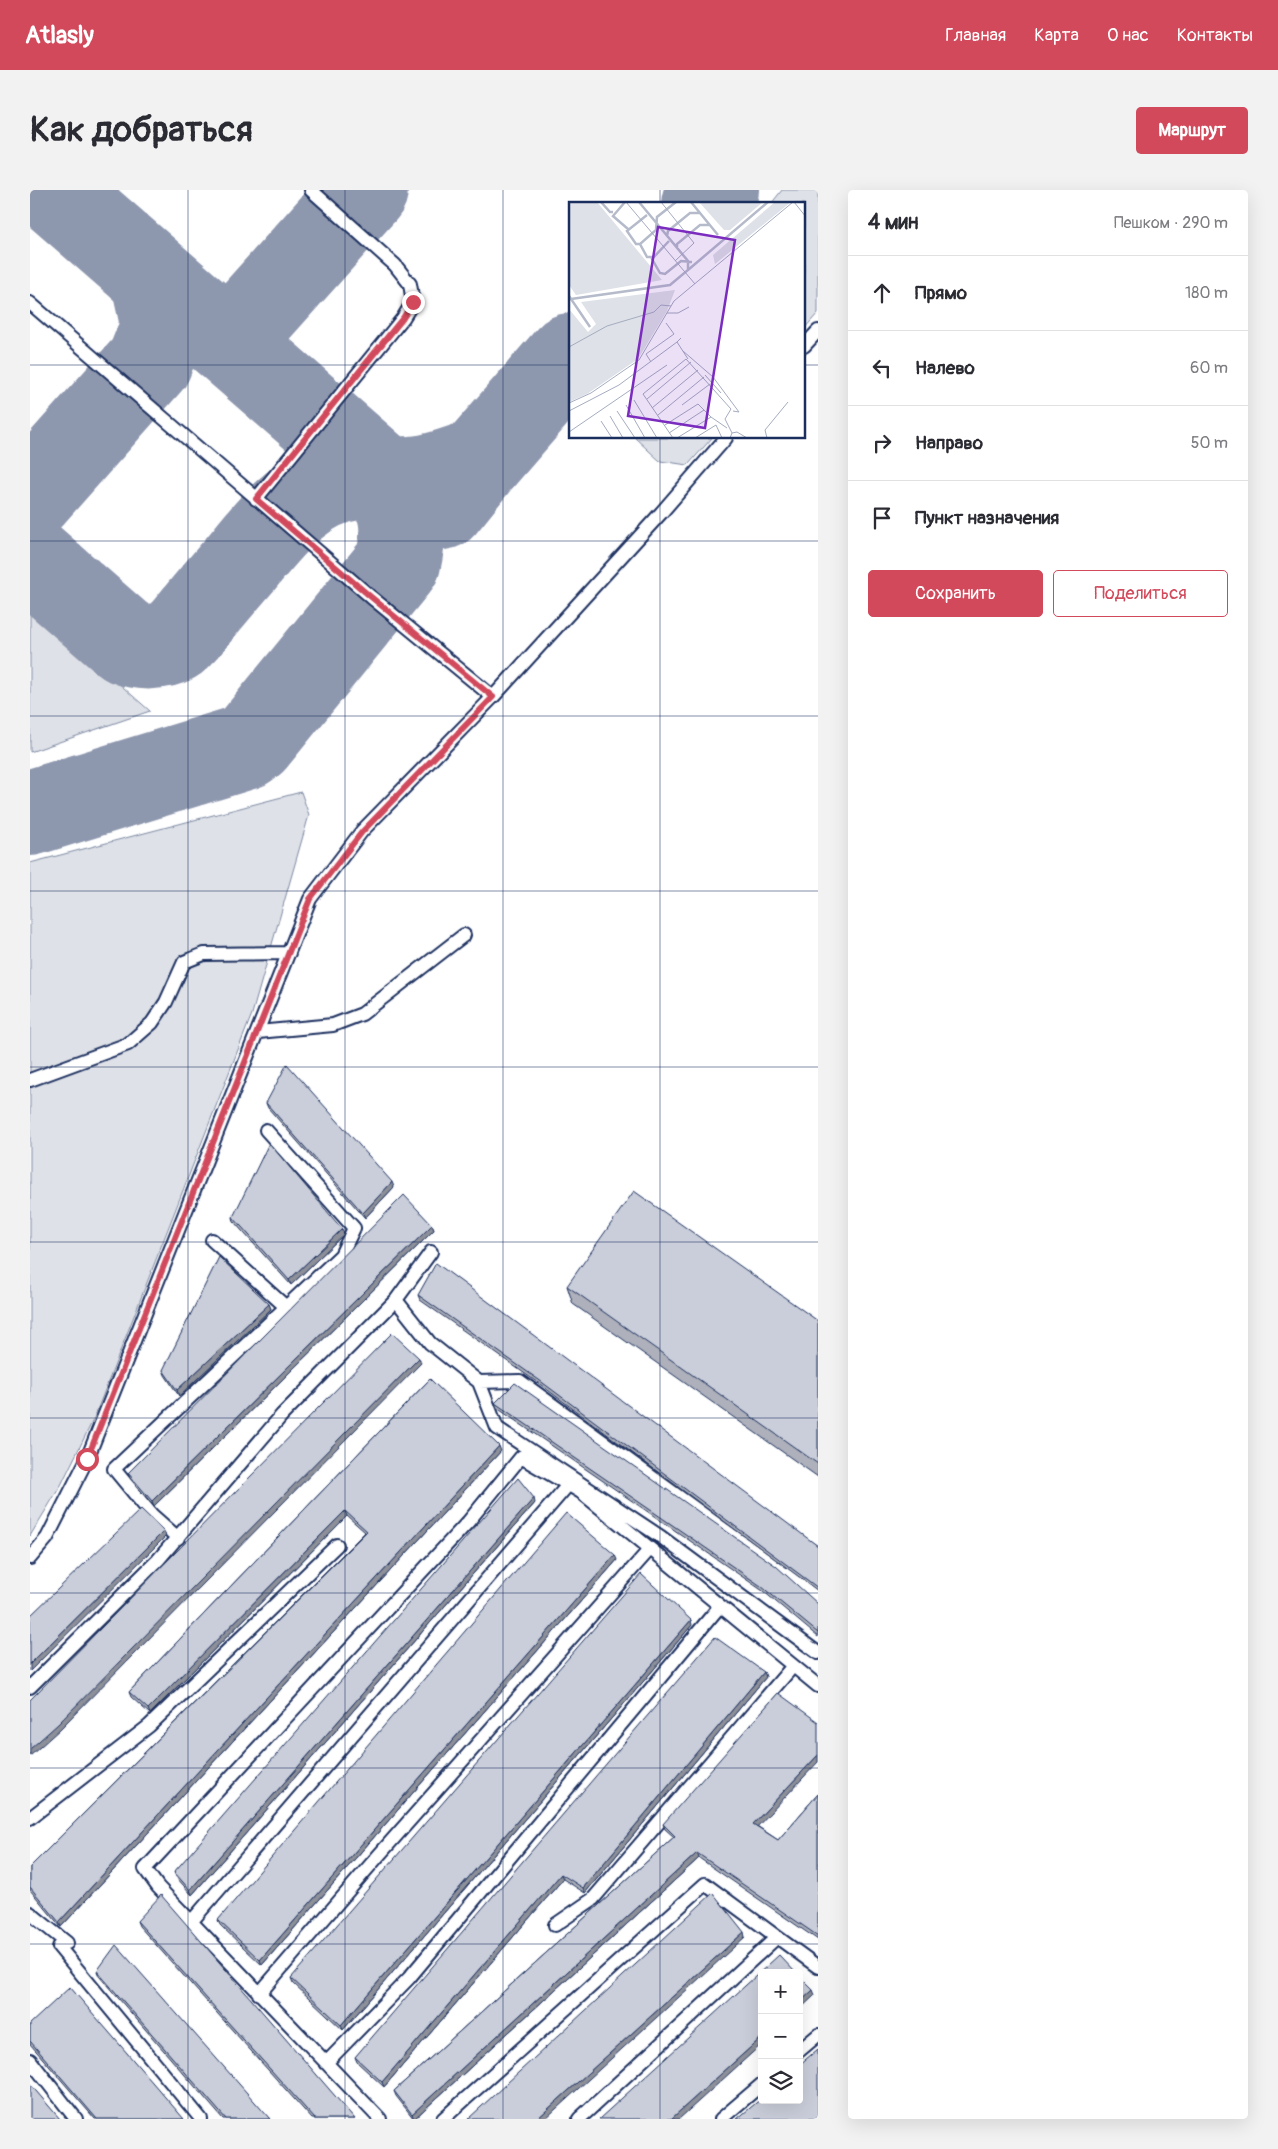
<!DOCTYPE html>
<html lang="ru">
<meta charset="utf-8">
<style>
:root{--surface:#fff;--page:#f2f2f3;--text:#2b2b33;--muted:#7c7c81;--line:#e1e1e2;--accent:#d1495b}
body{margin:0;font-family:Pangolin,sans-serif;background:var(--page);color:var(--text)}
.controls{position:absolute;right:15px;bottom:15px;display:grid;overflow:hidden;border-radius:5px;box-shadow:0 5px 20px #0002}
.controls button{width:45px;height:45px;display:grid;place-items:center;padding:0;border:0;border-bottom:1px solid var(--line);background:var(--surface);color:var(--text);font:25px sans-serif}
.stop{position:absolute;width:15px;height:15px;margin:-11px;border:4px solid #d1495b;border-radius:50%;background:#fff}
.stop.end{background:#d1495b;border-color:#fff;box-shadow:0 1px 5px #0008}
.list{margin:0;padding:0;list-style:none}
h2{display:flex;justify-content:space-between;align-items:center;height:65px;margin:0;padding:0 20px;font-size:21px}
h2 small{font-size:16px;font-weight:400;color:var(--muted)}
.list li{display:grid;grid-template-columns:32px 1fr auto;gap:15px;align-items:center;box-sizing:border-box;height:75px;padding:0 20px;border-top:1px solid var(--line)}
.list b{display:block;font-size:19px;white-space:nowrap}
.list em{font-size:16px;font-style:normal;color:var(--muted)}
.actions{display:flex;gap:10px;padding:15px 20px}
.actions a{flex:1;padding:11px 0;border:1px solid var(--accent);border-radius:5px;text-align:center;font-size:18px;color:var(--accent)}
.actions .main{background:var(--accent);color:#fff}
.icon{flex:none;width:28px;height:28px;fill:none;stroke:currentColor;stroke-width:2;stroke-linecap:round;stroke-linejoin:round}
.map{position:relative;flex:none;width:788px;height:1929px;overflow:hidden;border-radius:5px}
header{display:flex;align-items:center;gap:30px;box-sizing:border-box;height:70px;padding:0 25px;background:var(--accent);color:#fff}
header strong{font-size:24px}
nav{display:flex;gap:28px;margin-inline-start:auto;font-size:18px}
.intro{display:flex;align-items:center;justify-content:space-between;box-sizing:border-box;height:120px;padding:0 30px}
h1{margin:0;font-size:35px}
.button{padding:12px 22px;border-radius:5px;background:var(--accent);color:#fff;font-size:18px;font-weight:700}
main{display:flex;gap:30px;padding:0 30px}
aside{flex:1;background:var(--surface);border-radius:5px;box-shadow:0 5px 20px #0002}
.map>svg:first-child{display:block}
</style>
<header>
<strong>Atlasly</strong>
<nav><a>Главная</a><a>Карта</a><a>О нас</a><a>Контакты</a></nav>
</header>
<div class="intro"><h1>Как добраться</h1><a class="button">Маршрут</a></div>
<main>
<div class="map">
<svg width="788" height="1929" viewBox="0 0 788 1929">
<rect width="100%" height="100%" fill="#fff"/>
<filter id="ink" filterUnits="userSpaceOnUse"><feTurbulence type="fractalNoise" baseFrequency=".02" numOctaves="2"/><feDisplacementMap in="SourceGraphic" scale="10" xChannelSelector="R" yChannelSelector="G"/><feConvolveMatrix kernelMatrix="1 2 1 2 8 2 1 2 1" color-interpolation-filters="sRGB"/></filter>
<g filter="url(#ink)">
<path fill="#dee1e7" stroke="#7c88a2" d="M752,0H788V123L774,139V14H741Z
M605,248H682L658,275L630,271Z
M0,415L120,521L0,562Z
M271,602L279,625L222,824L64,1228L31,1295L0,1346V673Z"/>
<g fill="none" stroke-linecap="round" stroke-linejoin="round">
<path stroke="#8d97ae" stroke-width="86" d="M674,14L686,0
M224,175L213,155L216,133L335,0
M0,307L119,173L131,143L132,128L123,87
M412,317L449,271L540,166
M0,368L96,452C110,458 130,458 143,451C148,449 151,443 155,440C173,417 192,395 211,373C242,335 274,293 327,287C341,286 354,288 368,289C396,291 423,280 449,271
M0,623L215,557L223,551L368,373C376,338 374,316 352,286L23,0"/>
<g stroke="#1b2f5e" stroke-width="16">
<path id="service" d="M0,113L341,407L463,507
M774,156L788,141
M226,309L373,128L383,112L380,94L365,75L281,0
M228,842L303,835L332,824L434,745
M0,890L98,854L122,833L136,812L154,772L174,764L259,763
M182,1050L256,1117
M401,1062L366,1110L400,1153L449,1192L467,1238L631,1347L788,1463
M449,1192L490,1191L788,1408
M148,1348L122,1325L84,1279L311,1065L324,1038L236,940
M0,1368L17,1348L57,1269L280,709L332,641L463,507L631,323L696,248
M0,1497L128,1370L252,1225L366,1110
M0,1628L119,1536L307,1355
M0,1723L37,1753
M161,1732L538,1295
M525,1735L563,1709L763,1476
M29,1757L171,1929
M229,1804L349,1665L620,1359
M769,1861L788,1845
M0,1870L46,1929
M296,1873L379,1788L690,1416
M350,1929L128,1697L115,1679L438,1332L491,1267L551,1302L788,1496
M413,1929L675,1694L747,1747
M549,1929L747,1747L788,1777
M691,1929L732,1894"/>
</g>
<use href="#service" stroke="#fff" stroke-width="12"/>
</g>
<path fill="#aeb1bb" stroke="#1b2f5e" d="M236,913L364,997L335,1028L238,918Z
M203,1027L312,1039L314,1044L261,1095L204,1032Z
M402,1035L404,1040L124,1316L100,1288L98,1283Z
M537,1096L788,1131V1287L543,1114Z
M388,1105L788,1356V1401L511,1195L390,1110Z
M239,1114L241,1119L149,1206L135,1185L133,1180Z
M400,1189L471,1261L31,1737L0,1700V1677L335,1342L317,1326L120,1524L101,1507L99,1502Z
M465,1213L788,1414V1447L733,1401L467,1218Z
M505,1313L162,1705L146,1687L144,1682Z
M587,1370L232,1775L190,1735L188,1730Z
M662,1435L313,1840L263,1793L261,1788Z
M734,1482L736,1487L555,1703L533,1689L354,1897L327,1872L325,1867Z
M788,1604V1750L669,1668L384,1929L366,1906L364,1901L644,1647L635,1639L633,1634L727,1636L748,1650Z
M107,1731L325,1929H282L109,1736Z
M67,1781L240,1929H193L69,1786Z
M0,1834L154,1929H65L0,1854Z"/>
<path fill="#8d9099" stroke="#1b2f5e" d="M362,992L364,997L335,1028L333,1023Z
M402,1035L404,1040L124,1316L122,1311Z
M312,1039L314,1044L261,1095L259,1090Z
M239,1114L241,1119L149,1206L147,1200Z
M389,1168L391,1173L30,1539L0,1566V1559Z
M469,1256L471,1261L31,1737L29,1732Z
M504,1308L505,1313L162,1705L160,1700Z
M315,1321L317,1326L120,1524L118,1519Z
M134,1341L136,1346L0,1481V1474Z
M585,1365L587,1370L232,1775L230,1770Z
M661,1430L662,1435L313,1840L311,1835Z
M734,1482L736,1487L555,1703L553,1698Z
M788,1565V1572L725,1639L723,1634Z
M667,1663L669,1668L384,1929L382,1924Z
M531,1684L533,1689L354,1897L352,1892Z
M714,1742L715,1747L515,1929H507Z
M783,1800L785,1805L769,1820V1813Z
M732,1847V1854L649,1929H641Z"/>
<path fill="#caceda" stroke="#1b2f5e" d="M257,874L362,992L333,1023L236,913Z
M239,953L312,1039L259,1090L203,1027Z
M604,1001L788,1131V1274L537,1096Z
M374,1005L402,1035L122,1311L98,1283Z
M189,1067L239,1114L147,1200L133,1180Z
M406,1073L788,1356V1398L509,1190L388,1105Z
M362,1143L389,1168L28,1534L0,1559V1510Z
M400,1189L469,1256L29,1732L0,1697V1677L337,1341L315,1321L118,1519L99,1502Z
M485,1193L746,1376L788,1414V1443L731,1396L465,1213Z
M488,1288L504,1308L160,1700L144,1682Z
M111,1319L134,1341L0,1474V1426Z
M536,1323L585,1365L230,1770L188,1730Z
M611,1384L661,1430L311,1835L261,1788Z
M685,1447L734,1482L553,1698L531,1684L352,1892L325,1867Z
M748,1503L788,1532V1565L723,1634L748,1650L788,1604V1746L667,1663L382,1924L364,1901L645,1646L633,1634Z
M683,1703L714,1742L507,1929H438Z
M131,1705L325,1929H285L107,1731Z
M86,1755L240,1929H196L67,1781Z
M749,1765L766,1783H732V1847L641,1929H569Z
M769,1786L783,1800L769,1813Z
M40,1797L154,1929H67L0,1851V1834Z
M788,1859V1927L785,1929H707L732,1908V1910H769V1875Z
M0,1894L30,1929H0Z"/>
</g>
<g fill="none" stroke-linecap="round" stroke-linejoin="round" filter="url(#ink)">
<path stroke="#d1495b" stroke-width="6" d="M57,1269L280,709L332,642L463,507L341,407L226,309L373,128L383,112"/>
</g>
<path fill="none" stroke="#1b2f5e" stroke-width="1" stroke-opacity="0.55" d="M158,0V1929M315,0V1929M473,0V1929M630,0V14M0,175H540M774,175H788M630,248V1929M0,351H788M0,526H788M0,701H788M0,877H788M0,1052H788M0,1228H788M0,1403H788M0,1578H788M0,1754H788"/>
<g transform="translate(539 12)">
<rect width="236" height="236" fill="#fff"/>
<path d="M0,0H28L93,78L7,93L0,83ZM130,0H194L161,28H155ZM206,0H222L146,62L144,53ZM106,88L98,109L69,157L18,192L0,200V107L19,130L27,122L12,100Z" fill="#dee1e7"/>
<path fill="none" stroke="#b5bbca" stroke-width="2.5" d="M32,0L41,10H44M56,0L44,14L59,27M122,0L149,33M98,34L99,29L121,11H131M100,39L83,57L91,71L96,72L112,59L123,60M71,42H67L58,29L78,13M108,46V42L131,23H141M84,55H78L71,42L87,28L88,15L107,0M119,68L199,0M0,94L21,125M2,97L101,83L119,68V59L70,0"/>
<path fill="none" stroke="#a4acbf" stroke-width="1" d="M57,0L126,82M92,0L125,41L106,59M225,0L237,15M98,111H109L120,105M112,136L108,140L119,157M0,145L38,124L85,110L92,103L102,104M114,149L144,175L170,210L164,209M82,160L77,152L105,132L97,121M136,173L152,191M78,197L122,160M65,198L88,236M0,201L22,191L70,158L105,99L224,0M57,203L76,236M113,203L141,182M83,206L129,168M0,209L50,183L108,140M48,209L66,236M89,213L135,175M41,214L54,236M32,219L43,236M96,223L129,202L135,208M0,230L98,163M100,231L135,208L142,215M104,236L74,192L117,157L162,207L156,217L163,231M108,236L142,215L158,226M126,236L147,223L153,236M161,236L163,231L168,230L178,236M198,236L196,228L219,200"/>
<path fill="#7b2cbf" fill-opacity="0.15" stroke="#7b2cbf" stroke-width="2.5" d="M89,25L166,38L136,226L59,214Z"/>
<rect width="236" height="236" fill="none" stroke="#1b2f5e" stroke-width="2.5"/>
</g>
</svg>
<div class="controls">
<button>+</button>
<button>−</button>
<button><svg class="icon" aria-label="layers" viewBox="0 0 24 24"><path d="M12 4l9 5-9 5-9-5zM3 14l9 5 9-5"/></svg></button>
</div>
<div class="stop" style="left:57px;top:1269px"></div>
<div class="stop end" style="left:383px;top:112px"></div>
</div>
<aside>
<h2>4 мин<small>Пешком · 290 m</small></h2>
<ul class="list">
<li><svg class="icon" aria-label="ahead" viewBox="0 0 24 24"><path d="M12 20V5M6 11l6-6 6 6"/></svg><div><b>Прямо</b></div><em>180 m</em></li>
<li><svg class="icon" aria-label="left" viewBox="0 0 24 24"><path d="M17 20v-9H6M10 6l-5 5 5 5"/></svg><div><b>Налево</b></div><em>60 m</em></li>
<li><svg class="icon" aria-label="right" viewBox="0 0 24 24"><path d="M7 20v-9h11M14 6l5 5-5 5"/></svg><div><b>Направо</b></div><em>50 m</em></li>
<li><svg class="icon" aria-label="arrive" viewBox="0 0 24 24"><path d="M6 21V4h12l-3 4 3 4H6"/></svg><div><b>Пункт назначения</b></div></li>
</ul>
<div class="actions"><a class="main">Сохранить</a><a>Поделиться</a></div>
</aside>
</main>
